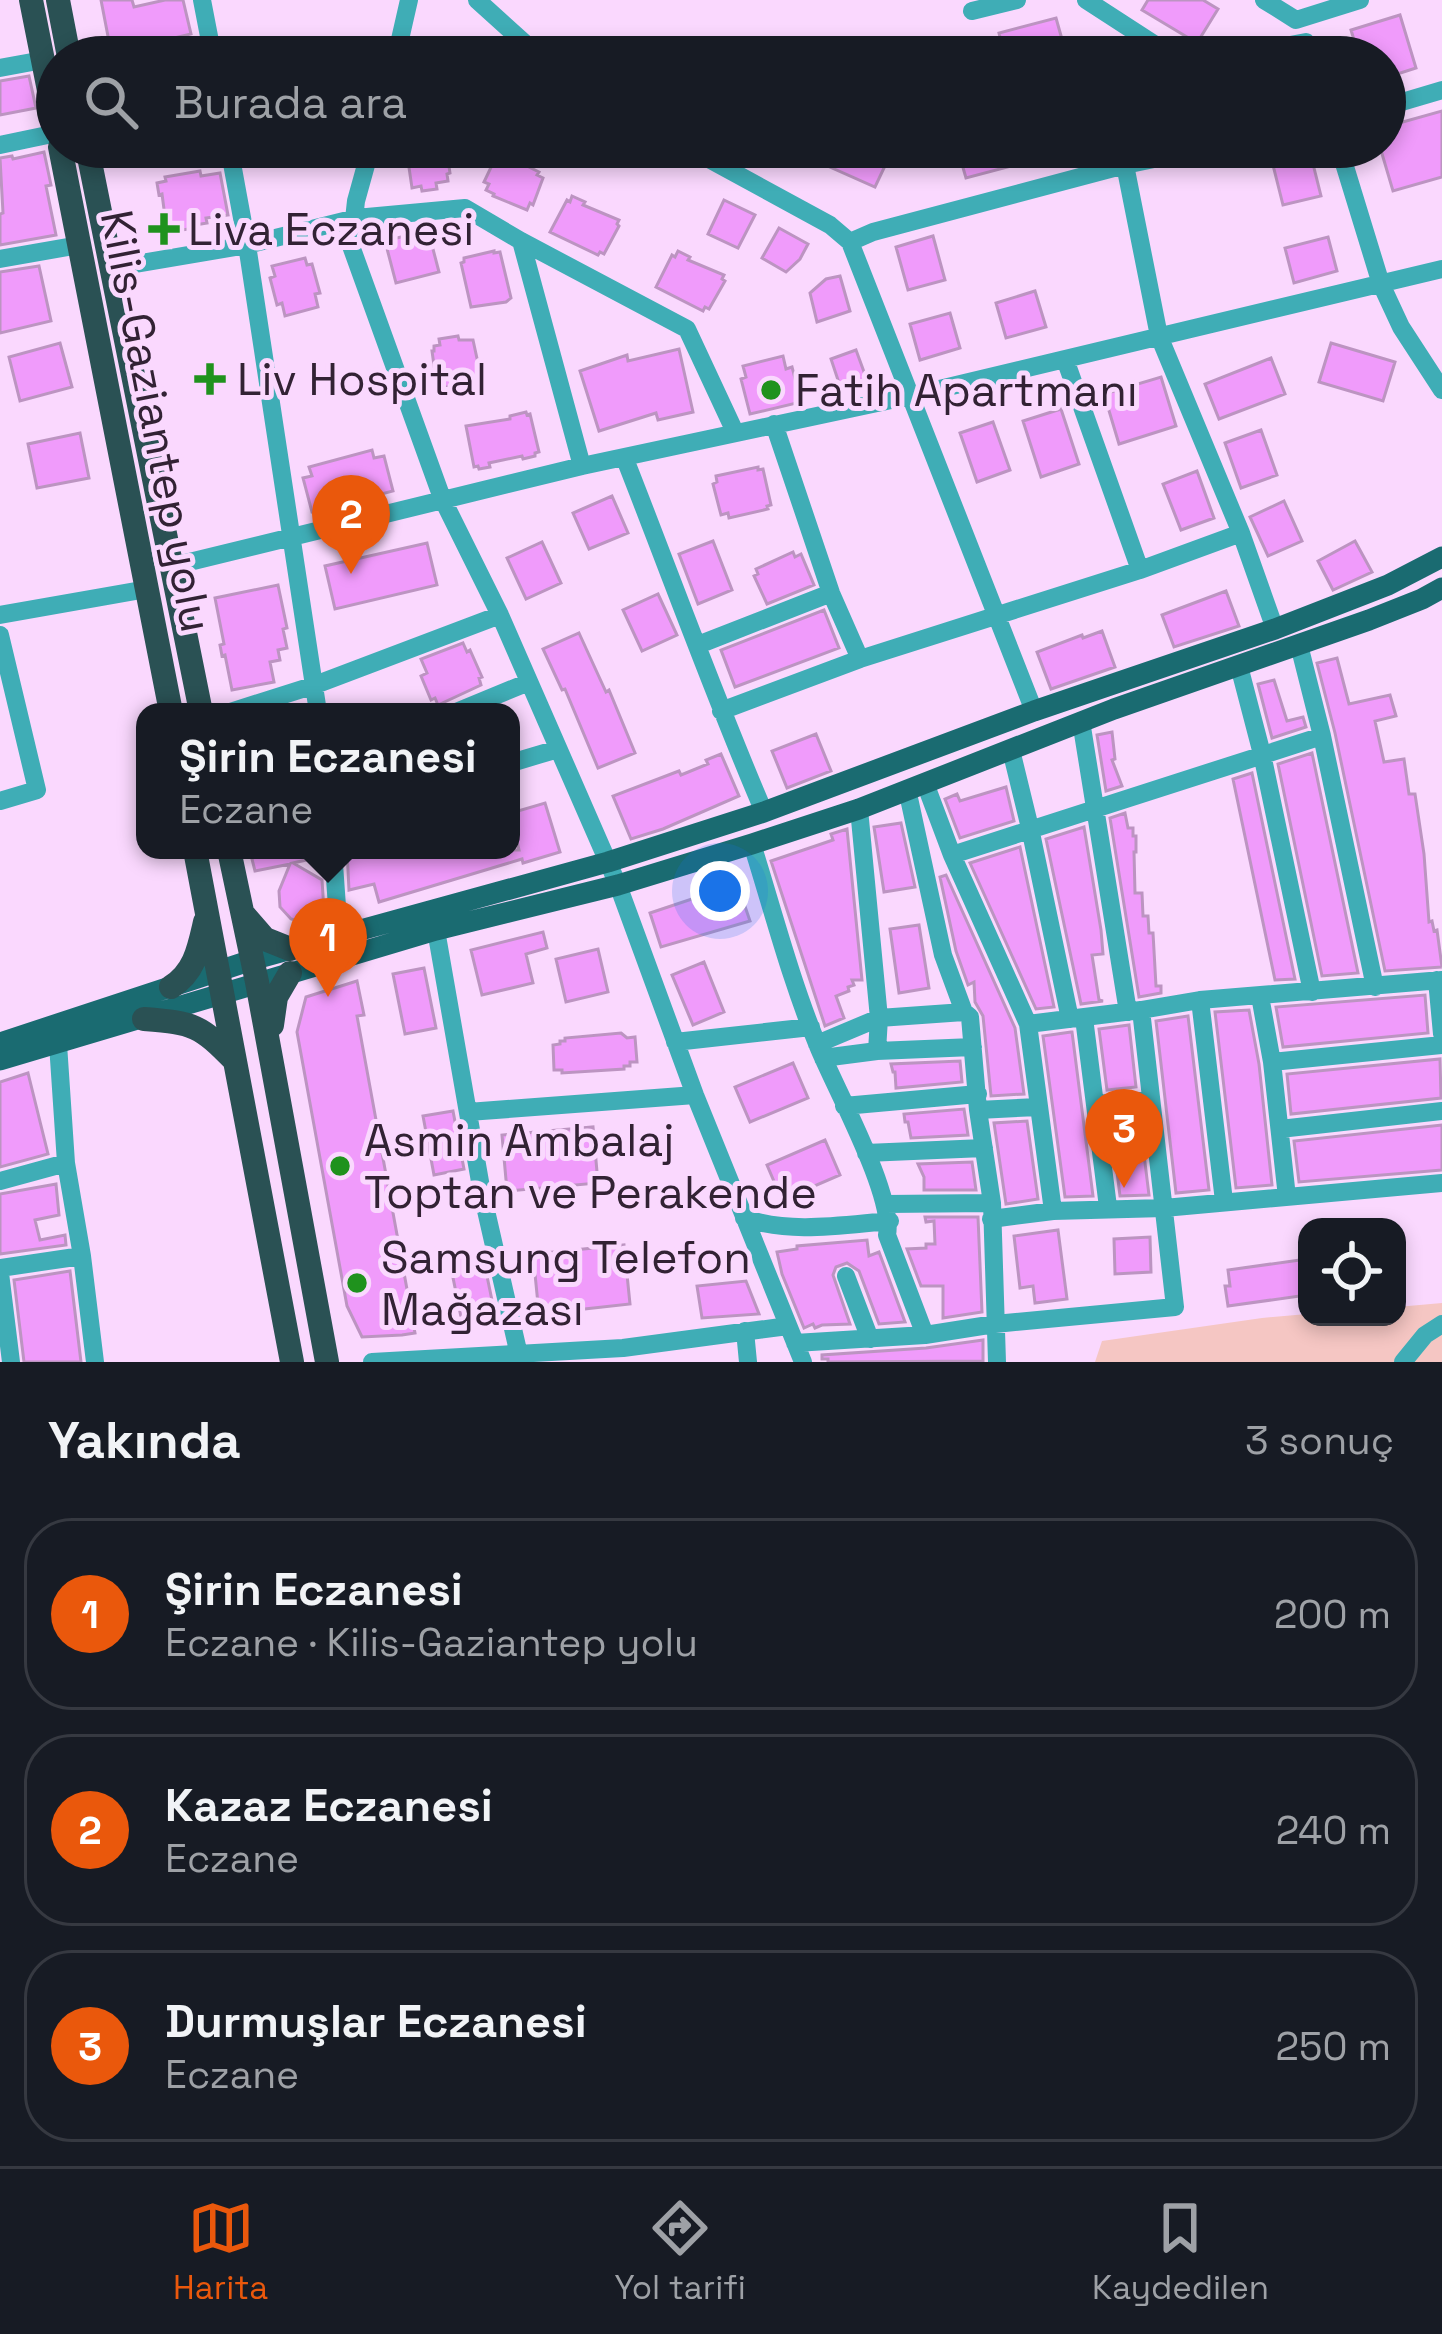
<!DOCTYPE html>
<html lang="tr">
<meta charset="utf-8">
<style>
:root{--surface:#171b24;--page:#242831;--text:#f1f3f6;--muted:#9ea1a6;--line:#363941;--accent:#ea580c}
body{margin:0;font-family:"Space Grotesk",sans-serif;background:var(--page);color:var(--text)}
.controls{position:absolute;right:36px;bottom:36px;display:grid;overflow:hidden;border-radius:24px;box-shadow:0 6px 18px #0003}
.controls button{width:108px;height:108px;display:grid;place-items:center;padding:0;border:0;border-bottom:3px solid var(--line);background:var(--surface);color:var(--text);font:60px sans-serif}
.you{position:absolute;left:720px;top:891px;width:42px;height:42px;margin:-30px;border:9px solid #fff;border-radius:50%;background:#1a73e8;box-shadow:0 0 0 18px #1a73e833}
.badge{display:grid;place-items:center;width:78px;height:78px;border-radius:50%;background:var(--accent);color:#fff;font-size:39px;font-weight:700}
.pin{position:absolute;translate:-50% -99px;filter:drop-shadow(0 3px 6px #0008)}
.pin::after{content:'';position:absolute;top:63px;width:42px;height:36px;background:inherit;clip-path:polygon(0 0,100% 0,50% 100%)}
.popup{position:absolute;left:136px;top:703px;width:384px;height:156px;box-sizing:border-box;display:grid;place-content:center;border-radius:24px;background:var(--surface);filter:drop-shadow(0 3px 9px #0005);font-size:39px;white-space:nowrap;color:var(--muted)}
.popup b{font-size:45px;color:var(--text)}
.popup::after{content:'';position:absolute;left:50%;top:100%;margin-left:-24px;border:24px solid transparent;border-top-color:var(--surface)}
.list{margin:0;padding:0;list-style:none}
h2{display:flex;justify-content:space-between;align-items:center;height:156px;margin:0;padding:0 48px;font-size:51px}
h2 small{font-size:39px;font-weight:400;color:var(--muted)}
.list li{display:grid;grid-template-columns:78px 1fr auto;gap:36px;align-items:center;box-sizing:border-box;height:192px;margin:0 24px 24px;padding:0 24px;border:3px solid var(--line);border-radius:48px}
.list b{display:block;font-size:45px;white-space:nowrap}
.list p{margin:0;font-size:39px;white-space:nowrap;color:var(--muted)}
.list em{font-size:39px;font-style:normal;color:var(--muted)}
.icon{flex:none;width:66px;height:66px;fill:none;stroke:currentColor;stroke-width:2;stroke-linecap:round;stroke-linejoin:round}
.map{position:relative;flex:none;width:1442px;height:1362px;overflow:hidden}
.search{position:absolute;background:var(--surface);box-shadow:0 6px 18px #0003;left:36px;right:36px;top:36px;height:132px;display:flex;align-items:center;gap:30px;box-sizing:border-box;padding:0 42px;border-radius:66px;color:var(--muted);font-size:45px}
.sheet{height:804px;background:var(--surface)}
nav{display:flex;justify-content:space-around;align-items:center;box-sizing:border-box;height:168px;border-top:3px solid var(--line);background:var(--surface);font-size:33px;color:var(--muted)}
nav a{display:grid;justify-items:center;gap:6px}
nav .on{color:var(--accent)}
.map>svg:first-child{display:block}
</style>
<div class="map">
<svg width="1442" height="1362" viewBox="0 0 1442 1362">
<rect width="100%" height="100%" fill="#fad8fe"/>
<path fill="#f5c6c3" d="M1442,1303V1362H1095L1102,1341L1262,1318L1307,1314V1317H1397V1307Z"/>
<path fill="#f09bfb" stroke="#bc94c1" stroke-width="3" d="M101,0H132L134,7L165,0H183L191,34L141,46L143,57H112Z
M1148,0H1203L1218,9L1197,43L1142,10Z
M1400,15L1416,68L1385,78V57H1359L1351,30Z
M1056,18L1067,57H1005L999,33Z
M29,76L36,108L0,115V81Z
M1442,111V177L1393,191L1380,147H1385V127Z
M406,147H446L450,173L447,174L448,181L436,183L437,189L422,191L421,186L412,188Z
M829,147H883L892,151L875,187L821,163Z
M957,147H1018L1023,163L966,178Z
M44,152L51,185L46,186L56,235L0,245V214L3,213L0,158L12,156L13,159Z
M500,156L506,159L507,156L539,172L537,175L543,178L533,205L530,203L527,210L493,196L494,194L486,190L489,184L484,182L494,161L497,163Z
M1311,156L1321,196L1283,205L1273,165Z
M200,171L201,176L220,173L228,215L206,218L207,223L189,226V229L167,232L162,194L159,195L157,183L166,181L165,177Z
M572,196L585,202L583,205L619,220L617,224L619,226L604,254L600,252L598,255L550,232L567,200L570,202Z
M724,200L755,215L738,248L708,234Z
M779,228L808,244L800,259L786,272L762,258Z
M428,230L439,272L396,283L385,241Z
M933,236L945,280L908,290L896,247Z
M1328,237L1337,271L1294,283L1285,248Z
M494,251V253L500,252L511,298L506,302L471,307L461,263L464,262V258Z
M678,251L690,257L688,260L724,275L722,279L725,281L709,309L705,307L703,311L656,287L672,255L675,257Z
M305,258L307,265L312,264L320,293L315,294L318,307L285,316L282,303L277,305L270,278L275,276L272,266Z
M39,266L51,321L0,333V272Z
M840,276L850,311L817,322L810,293L826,279Z
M1035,291L1046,327L1006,338L996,303Z
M950,313L960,348L920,360L910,324Z
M458,336L459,340H473L481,377H478L479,382L472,383V388L453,391L452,387H437L432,351H434V346L440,345L439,339Z
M60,343L72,387L20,401L9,357Z
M1331,343L1395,362L1383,401L1319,382Z
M679,349L693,412L658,420L656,413L599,431L580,371L627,355L628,361Z
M856,350L867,380L841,389L831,359Z
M783,356L786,369L792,367L801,402L750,414L741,379L746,377L743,366Z
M1271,358L1285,394L1219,419L1205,384Z
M1161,377L1176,426L1119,444L1104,394Z
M1061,409L1079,464L1041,477L1023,421Z
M526,412L527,415L530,414L539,452L535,453V456L523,459L522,456L489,463L490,467L479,469L478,466L474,467L466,426L510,419V416Z
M993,422L1010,470L977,482L960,433Z
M1261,430L1277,475L1241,488L1225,443Z
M80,433L89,478L37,488L28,444Z
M372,450L374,458L384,456L393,491L312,512L303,478L312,476L309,467Z
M758,467V470L763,469L771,505L767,506L768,509L729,518L728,513L721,515L713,484L717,482L716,476Z
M1197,471L1214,518L1181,530L1163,484Z
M612,496L628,533L589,549L573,513Z
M1284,501L1302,541L1268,556L1250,517Z
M713,541L732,590L698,604L679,554Z
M1355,541L1372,572L1333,590L1318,561Z
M542,542L561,583L526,599L507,558Z
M427,543L437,585L335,609L325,566Z
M793,552L795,557L801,554L814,585L767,604L754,576L758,574L756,569Z
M278,585L287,628L283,629L287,648L278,650L280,660L270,662L274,682L232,690L225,655L222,656L220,645L224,644L215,598Z
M1226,591L1239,626L1174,647L1162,615Z
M658,594L677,635L642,651L623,610Z
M824,610L839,648L735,687L721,650Z
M1102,631L1115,667L1051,689L1037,652L1082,635L1083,638Z
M579,633L606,692L609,690L635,753L598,768L565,689L562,690L543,649Z
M463,643L467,652L470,650L482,677L479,678L481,685L438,705L435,698L431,700L421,676L427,673L421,659Z
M1337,658L1349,704L1390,695L1396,716L1375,721L1384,762L1404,759L1409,794H1415L1424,854L1429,922L1432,921L1434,931L1437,930L1442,967L1385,971L1335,733L1317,663Z
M1274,680L1287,721L1303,717L1306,727L1272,738L1258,684Z
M1112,732L1115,759L1112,760L1122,786L1106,791L1097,735Z
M816,734L831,771L787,788L772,751Z
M1312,753L1358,973L1322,976L1278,764Z
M721,754L739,796L663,829L631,839L613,796L679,771L681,775L708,764L706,760Z
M1252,773L1295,979L1275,980L1233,779Z
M1006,787L1014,821L960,838L945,799L957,794L960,801Z
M545,803L560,852L523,863L522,859L379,902L374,884L349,890L347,850H519L511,813Z
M1125,813L1128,828H1133V836H1136V852H1134L1135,893H1142L1143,916H1148L1149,933H1153L1156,986H1161V993L1139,997L1110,818Z
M901,823L915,887L884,892L874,827Z
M1084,827L1101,930L1103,954L1092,955L1099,1000L1103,1001L1081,1004L1046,839Z
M847,829L862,980H852L854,985L848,987L849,991L836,996L844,1018L825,1026L771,861L833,840L831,834Z
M1020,847L1054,1007L1036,1009L970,863Z
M271,850H320V857L293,863L322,880L324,911L316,918L299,921L291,919L280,907L279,891L290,864L255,871L252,859L261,852Z
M946,875L1015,1028L1024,1094L991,1096L983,1016L975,1002L974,982L968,985L956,951L940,877Z
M736,880L750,921L661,947L650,913L695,898L694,894Z
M919,925L929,988L899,993L890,929Z
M543,932L547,948L526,954L533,983L482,995L471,950Z
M598,949L608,992L566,1002L556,959Z
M704,962L724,1012L693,1025L672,975Z
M424,968L436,1028L405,1034L393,974Z
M357,981L364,1015L357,1016L415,1333L402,1335L362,1337L347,1306L297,1032L306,997Z
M1425,995L1428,1033L1283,1047L1276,1007Z
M1249,1010L1259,1064L1272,1185L1236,1188L1215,1012Z
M1188,1016L1209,1190L1176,1193L1156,1021Z
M1129,1025L1136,1087L1107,1090L1099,1029Z
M1071,1032H1072L1093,1196L1065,1197L1043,1036Z
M621,1033L627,1038L635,1037L637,1062H630V1066H624V1069L562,1073V1070H554L553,1045L560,1044V1041H565V1038Z
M1440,1059L1441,1098L1291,1114L1287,1074Z
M960,1061L962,1082L896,1088L895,1072H893L891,1064Z
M793,1063L808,1098L750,1122L735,1087Z
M28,1073L48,1154L0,1167V1082Z
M964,1109L968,1135L911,1138L908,1122H905L904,1114Z
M453,1111L464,1169L434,1175L423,1116Z
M1139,1114L1149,1195L1120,1196L1110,1116Z
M1027,1121L1038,1199L1006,1204L994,1123Z
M1442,1125V1170L1299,1182L1294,1141Z
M593,1127L598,1183L507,1191L502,1135Z
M825,1140L840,1175L782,1200L767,1165Z
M972,1162L976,1190H924V1177L918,1164Z
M56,1184L59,1215L35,1220L40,1240L65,1235L66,1245L0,1254V1194Z
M925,1217H978L982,1312L943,1318V1286H921L907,1249L926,1248V1244H935L934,1221L926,1222Z
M1058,1230L1067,1299L1035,1303L1033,1286L1020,1288L1014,1236Z
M1150,1237L1151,1272L1115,1274L1114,1239Z
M867,1240L869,1256L879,1252L905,1322L879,1324L859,1271L847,1263L836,1267L833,1275L850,1324L822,1325L815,1328L813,1324L804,1328L782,1274L777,1252L797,1249V1246Z
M624,1245L630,1304L539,1314L533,1254Z
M482,1252L494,1310L461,1317L449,1258Z
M1307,1259V1295L1228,1306L1225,1286H1230L1228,1270Z
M70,1271L81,1362H24L14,1280Z
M746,1281L759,1314L702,1318L697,1286Z
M983,1340V1361L828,1362V1359H822V1355L926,1348Z"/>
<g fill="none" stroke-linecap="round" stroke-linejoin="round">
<path stroke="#3fadb6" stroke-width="18" d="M202,0L213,57
M477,0L540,57
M1086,0L1174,57
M1264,0L1296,20L1360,0
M972,11L1017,0
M396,57L409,0
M1227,57L1306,42
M0,68L43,60
M1385,107L1442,90
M0,145L57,133
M229,147L247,245L318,712
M371,147L356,201L351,246L442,498L500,615L618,885L695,1095L803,1362
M687,147L830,225L850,242L1034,711
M1339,147L1381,284L1401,327L1442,390
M1125,165L1159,336L1241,533L1275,629
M521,241L582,466
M850,242L873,232L1125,165L1212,147
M0,259L79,245
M112,268L247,245L356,218L465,208L521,241L687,329L735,432
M1065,359L1140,570
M774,424L831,593L860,659
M625,459C671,576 714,696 764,812
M173,566L582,466L910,396L1442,269
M0,615L147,589
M0,635L37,790L0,801
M698,645L831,593
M1299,645L1322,736L1375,987
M1239,666L1262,754L1312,992
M721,711L860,659L1140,570L1241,533
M230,712L315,685L500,615
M456,712L529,682
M1081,721L1128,1012
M1011,750L1030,828L1070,1019
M511,763L558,749
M925,783L952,855L1028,1024L1053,1211
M907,789L943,955L964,1012L970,1017L978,1110L992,1203L997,1362
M859,809L879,1018L877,1051
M752,844C773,911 791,981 818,1046C835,1088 895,1196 887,1235L925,1335
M333,850L339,935
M952,855L1322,736
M436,930L482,1193L519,1355
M1437,980L1442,1034
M1260,996L1272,1062L1287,1197
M1200,1000L1224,1201
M1084,1018L1108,1207
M1028,1024L1141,1010L1200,1000L1442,980
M675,1042L811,1027
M58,1044L66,1163L82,1256L95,1362
M817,1044L879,1018L964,1012
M823,1058L877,1051L973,1047
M1272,1062L1442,1045
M1095,1104L1150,1100
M844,1106L978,1094
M978,1110L1038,1107
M468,1112L695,1095
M1280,1129L1442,1111
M866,1153L984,1148
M0,1181L66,1163
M885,1204L992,1203
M744,1218C791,1234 841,1225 890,1221
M991,1219L1053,1211L1164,1208L1442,1183
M0,1268L82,1256
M0,1273L11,1362
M846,1276L870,1339
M745,1331L748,1362
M795,1343L925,1335L995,1324L1175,1307L1141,1010
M372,1362L623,1348L788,1326
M1403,1362L1425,1335L1442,1324"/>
<path stroke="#1a6b71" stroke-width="21" d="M0,1043L252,960L608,862L764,812L1034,711L1275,629L1388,585L1442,557
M0,1060L436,930L618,885L752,844L859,809L1114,709L1369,620L1422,599L1442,588"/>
<path stroke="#2a5154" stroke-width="24" d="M31,0L57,131
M58,0L69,57
M60,147L171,712
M87,147L201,712
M195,850L292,1362
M229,850L257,982L327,1362
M245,916L265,939L290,949
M171,987C195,972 199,948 205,922
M144,1019C194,1023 200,1025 235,1061
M272,1025L276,997L290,973"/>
</g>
<g fill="#1f921d" stroke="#fad8fe" stroke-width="4.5">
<path d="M158 211h12v12h12v12h-12v12h-12v-12h-12v-12h12z"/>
<path d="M204 361h12v12h12v12h-12v12h-12v-12h-12v-12h12z"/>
<circle cx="771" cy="390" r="12"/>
<circle cx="340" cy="1166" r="12"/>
<circle cx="357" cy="1283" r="12"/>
</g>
<g text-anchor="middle" stroke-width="10" stroke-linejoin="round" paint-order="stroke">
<g font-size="45" fill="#322234" stroke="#fad8fe" text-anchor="start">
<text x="188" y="245">Liva Eczanesi</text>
<text x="237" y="395">Liv Hospital</text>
<text x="795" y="406">Fatih Apartmanı</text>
<text x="364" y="1156">Asmin Ambalaj<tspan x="364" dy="52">Toptan ve Perakende</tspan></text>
<text x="381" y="1273">Samsung Telefon<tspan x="381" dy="52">Mağazası</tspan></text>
</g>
<g font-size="45" fill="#322234" stroke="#fad8fe">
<text transform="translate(157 421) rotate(79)" y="16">Kilis-Gaziantep yolu</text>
</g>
</g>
</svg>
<div class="controls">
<button><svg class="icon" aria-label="locate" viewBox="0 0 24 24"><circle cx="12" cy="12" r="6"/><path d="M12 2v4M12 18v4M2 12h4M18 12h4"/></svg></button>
</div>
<div class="you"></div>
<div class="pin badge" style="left:328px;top:997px">1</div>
<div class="popup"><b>Şirin Eczanesi</b>Eczane</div>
<div class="pin badge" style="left:351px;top:574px">2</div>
<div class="pin badge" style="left:1124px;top:1188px">3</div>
<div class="search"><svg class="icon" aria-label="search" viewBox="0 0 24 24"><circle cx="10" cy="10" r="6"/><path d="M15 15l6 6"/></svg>Burada ara</div>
</div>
<section class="sheet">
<h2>Yakında<small>3 sonuç</small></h2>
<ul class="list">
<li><span class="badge">1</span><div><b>Şirin Eczanesi</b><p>Eczane · Kilis-Gaziantep yolu</p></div><em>200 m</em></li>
<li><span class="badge">2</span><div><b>Kazaz Eczanesi</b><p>Eczane</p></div><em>240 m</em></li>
<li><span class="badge">3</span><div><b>Durmuşlar Eczanesi</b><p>Eczane</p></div><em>250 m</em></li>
</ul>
</section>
<nav>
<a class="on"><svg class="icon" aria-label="map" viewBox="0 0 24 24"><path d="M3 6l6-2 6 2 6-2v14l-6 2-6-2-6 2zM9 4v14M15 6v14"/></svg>Harita</a>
<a><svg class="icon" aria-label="directions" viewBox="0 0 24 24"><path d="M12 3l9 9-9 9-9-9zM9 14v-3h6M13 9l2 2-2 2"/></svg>Yol tarifi</a>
<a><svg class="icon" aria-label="saved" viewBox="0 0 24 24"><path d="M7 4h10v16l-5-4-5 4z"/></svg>Kaydedilen</a>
</nav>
